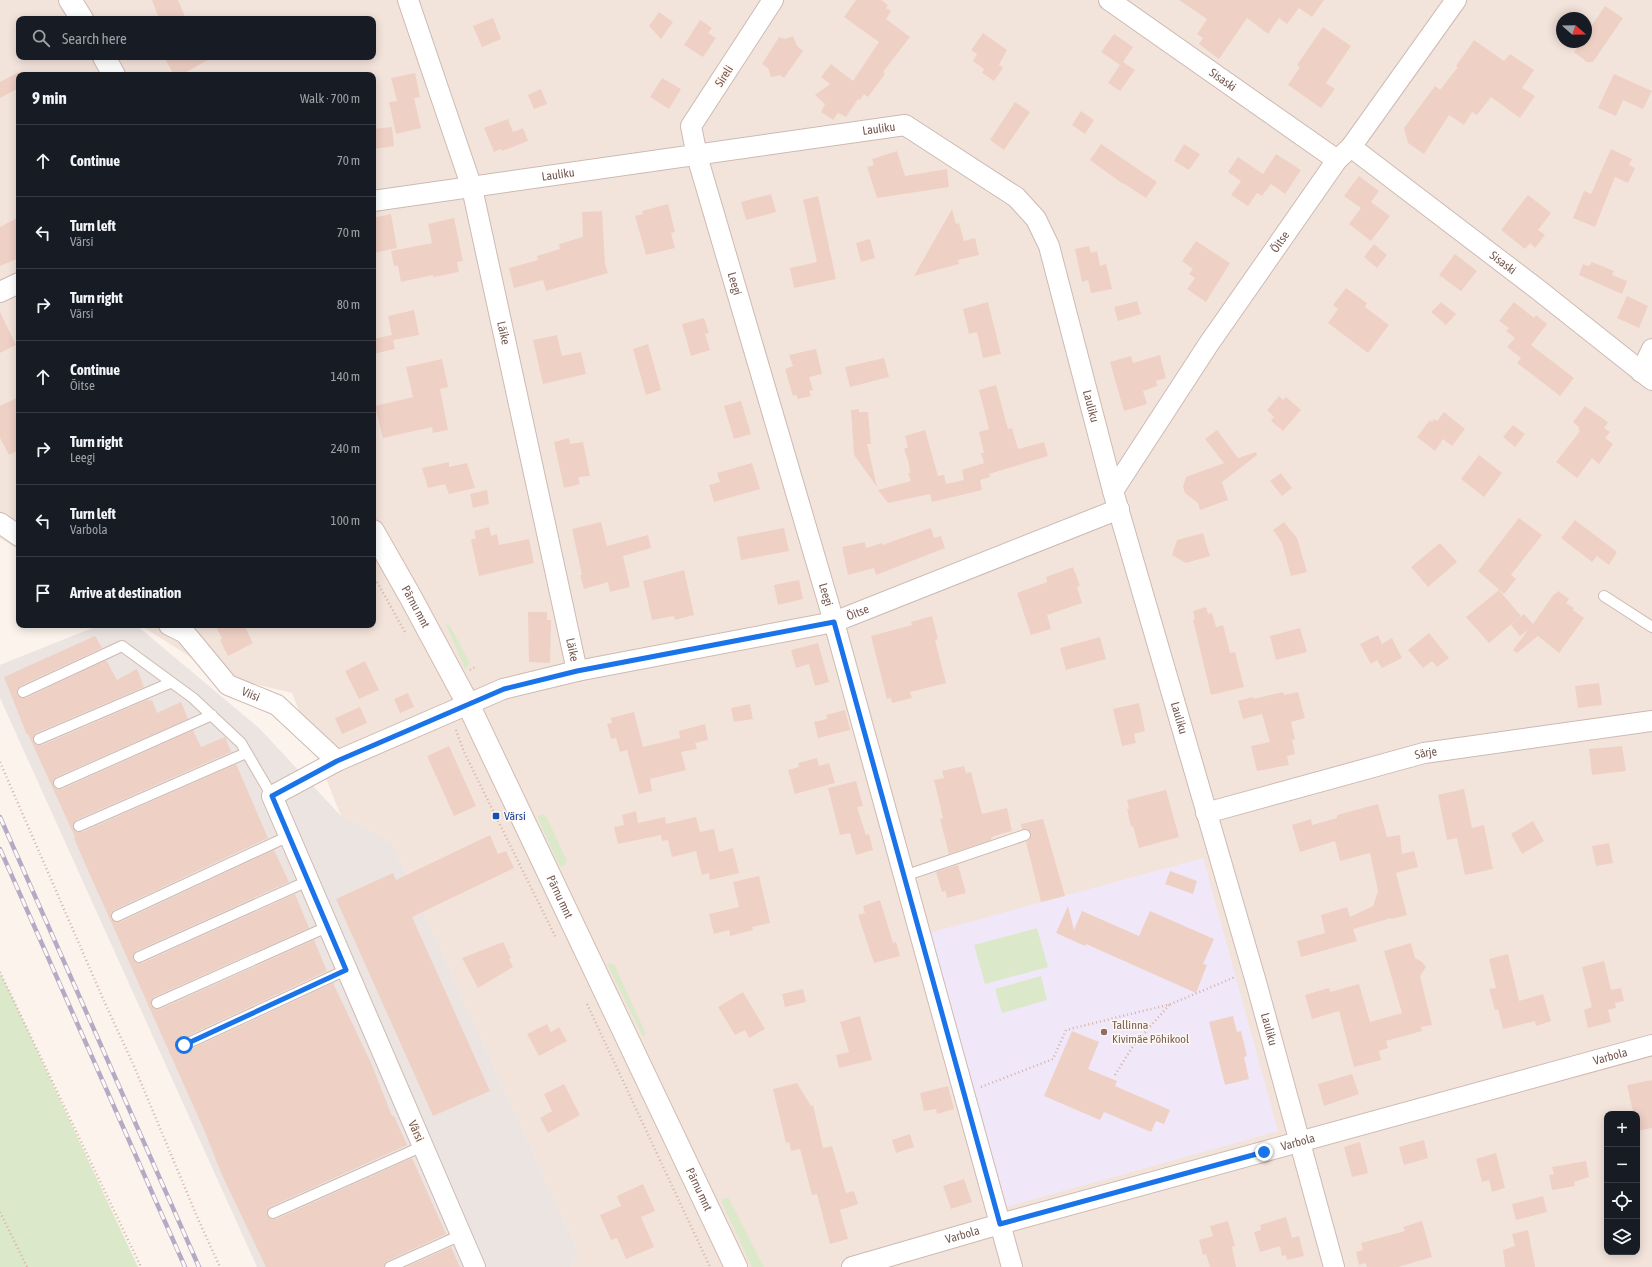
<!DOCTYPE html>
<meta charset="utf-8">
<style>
:root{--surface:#171b24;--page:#20242c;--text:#f1f3f6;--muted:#9ea1a6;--line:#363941}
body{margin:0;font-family:"Asap Condensed",sans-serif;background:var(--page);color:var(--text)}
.controls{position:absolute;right:12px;bottom:12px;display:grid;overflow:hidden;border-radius:8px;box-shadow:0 2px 10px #0003}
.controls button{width:36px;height:36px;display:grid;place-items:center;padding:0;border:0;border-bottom:1px solid var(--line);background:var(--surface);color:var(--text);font:20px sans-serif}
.compass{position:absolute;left:1556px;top:12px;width:36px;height:36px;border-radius:50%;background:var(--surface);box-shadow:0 2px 10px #0003;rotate:110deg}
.stop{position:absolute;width:12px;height:12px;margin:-9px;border:3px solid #1a73e8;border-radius:50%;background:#fff}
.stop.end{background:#1a73e8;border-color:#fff;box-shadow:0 1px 4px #0008}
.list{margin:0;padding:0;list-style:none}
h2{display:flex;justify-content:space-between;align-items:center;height:52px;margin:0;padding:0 16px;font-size:17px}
h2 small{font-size:13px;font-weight:400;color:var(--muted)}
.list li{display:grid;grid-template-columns:26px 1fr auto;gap:12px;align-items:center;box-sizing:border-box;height:72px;padding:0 16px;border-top:1px solid var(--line)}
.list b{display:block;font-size:15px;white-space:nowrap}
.list p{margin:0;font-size:13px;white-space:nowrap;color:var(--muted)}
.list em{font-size:13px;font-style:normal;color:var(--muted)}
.icon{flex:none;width:22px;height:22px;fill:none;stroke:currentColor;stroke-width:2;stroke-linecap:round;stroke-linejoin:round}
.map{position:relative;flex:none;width:1652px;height:1267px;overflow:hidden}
.search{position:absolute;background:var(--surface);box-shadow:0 2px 10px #0003;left:16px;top:16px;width:360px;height:44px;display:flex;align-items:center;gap:10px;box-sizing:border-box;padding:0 14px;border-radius:8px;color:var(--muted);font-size:15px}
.panel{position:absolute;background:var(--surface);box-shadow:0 2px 10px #0003;left:16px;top:72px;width:360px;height:556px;border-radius:8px}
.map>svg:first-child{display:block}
</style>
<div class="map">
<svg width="1652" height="1267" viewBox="0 0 1652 1267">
<rect width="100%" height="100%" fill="#fbf3ec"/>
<path fill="#f3e4db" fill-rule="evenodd" d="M0,0H1652V1267H571L579,1253L392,842L341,816L292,693L219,675L140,625H373V75H19V550L0,538ZM1562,18H1586V42H1562ZM19,19H373V57H19ZM1607,1114H1637V1252H1607Z"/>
<path fill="#ebe4e1" d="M100,625H136L259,728L341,816L392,842L579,1253L571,1267H257L0,698V665Z"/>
<path fill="#f0e8f8" d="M1203,858L1278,1131L1005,1207L929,933Z"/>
<path fill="#dbe9ca" d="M445,622L450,626L470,663L465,669Z
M544,815L547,818L567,861L565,865L560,867L537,816Z
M1037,928L1048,967L985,984L974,945Z
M611,963L614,964L646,1034L643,1037L607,964Z
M0,973L14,1001L138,1267H0Z
M1041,976L1047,1000L1002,1013L995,989Z
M728,1197L764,1267H752L722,1203V1199Z"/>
<path fill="#efd0c5" d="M152,0H178L186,19H159Z
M856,0H881L888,5L886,8L891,11L886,19L910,37L883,72L885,74L868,97L864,94L860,100L858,99L846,117L838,113L833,120L821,112L825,104L815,95L830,84L821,77L831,64L853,81L879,42L844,17Z
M1179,0H1324L1312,17L1299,8L1287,24L1279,18L1268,34L1247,18L1219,59L1199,44L1203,38L1197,34L1207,19Z
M1605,6L1623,18L1593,62H1587L1574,52L1581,42H1586V34Z
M659,12L673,22L661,39L649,26Z
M493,18L501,39L482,47L473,26Z
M700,20L712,28L708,33L716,38L703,57L684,45Z
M1323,27L1351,46L1326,83L1335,89L1321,108L1288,85L1300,67L1297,65Z
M983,33L1007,50L999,65L1003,68L994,81L982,73L984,69L973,61L977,54L971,50Z
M1114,34L1133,47L1123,62L1135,70L1120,91L1108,83L1120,65L1101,52Z
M793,36L797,46L803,51L784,78L780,75L771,77L768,68L762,64L779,37L785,39Z
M1474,40L1504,61L1510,54L1534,70L1522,88L1535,96L1520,118L1491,97L1477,115L1472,112L1464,125L1449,115L1424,154L1408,143L1404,128L1435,86L1440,90L1458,67L1456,66Z
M164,57H213L181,75H174Z
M19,72V88L0,98V82Z
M415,73L420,97L414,98L421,128L396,134L389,102L397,101L391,78Z
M1614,74L1652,91L1643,109L1623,100L1616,116L1598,108Z
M662,78L681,89L669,109L650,97Z
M541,89L547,104L534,109L528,95Z
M1015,102L1030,112L1004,150L990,140Z
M1081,111L1094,120L1085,134L1072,125Z
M508,119L513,132L523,128L528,141L502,151L501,149L494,152L484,128Z
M392,127L394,146L373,149V129Z
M1101,144L1157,182L1146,198L1123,183V184L1090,160Z
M1184,144L1200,154L1189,170L1174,161Z
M1611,149L1632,159L1629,165L1635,168L1628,183L1615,177L1595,227L1573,218L1584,191L1591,194Z
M897,151L905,176L947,169L949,187L877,198L867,167L874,165L872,159Z
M1276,154L1301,170L1285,194L1271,184L1262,196L1257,193L1248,206L1231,195L1241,181L1228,172L1238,157L1263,174Z
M1359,176L1379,191L1371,202L1390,216L1371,241L1349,224L1361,208L1344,196Z
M771,194L776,212L746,220L741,202Z
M1528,195L1551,213L1538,230L1545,235L1535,248L1530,243L1525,249L1501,230Z
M818,196L836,279L794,288L790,268L817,262L803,200Z
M668,204L675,232L671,233L675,248L646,255L635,216L643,214L642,211Z
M952,209L956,224L959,223L964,241L975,238L979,255L958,260L959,264L914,276Z
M602,211L605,264L608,273L546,291L543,280L514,288L509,268L538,260L537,256L560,249L559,244L583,237L582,212Z
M391,214L397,248L373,253V218Z
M19,217V258L0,266V227Z
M454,218L463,261L457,262L459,272L433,277V275L401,282L398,266H394L391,251L432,243L428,224Z
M870,239L875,258L861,262L856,243Z
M1196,241L1230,263L1206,302L1187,289L1195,278L1189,274L1193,269L1182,261Z
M1374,244L1387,255L1377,268L1364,257Z
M1089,246L1091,253L1097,251L1100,266L1106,264L1112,289L1091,293L1088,280L1082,282L1075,249Z
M1455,254L1477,271L1461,291L1439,275Z
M1592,262L1614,271L1612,275L1627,281L1622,294L1579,275L1583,264L1589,266Z
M1346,288L1367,303L1365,307L1389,325L1368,353L1328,323L1338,309L1333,305Z
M1627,296L1648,306L1639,328L1617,318Z
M1137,301L1141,314L1118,321L1114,307Z
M988,302L1001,354L983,358L977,332L969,334L963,309Z
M1441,302L1456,314L1446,325L1431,312Z
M1514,302L1534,318L1536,315L1547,324L1531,345L1574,378L1560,396L1517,363L1521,358L1507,347L1515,338L1506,331L1509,328L1499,321Z
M414,310L419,335L393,340L395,349L373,354V339L392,335L388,316Z
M0,312L16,345L0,353Z
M704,318L709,333L705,334L710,350L691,356L682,324Z
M557,335L562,356L581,352L586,374L543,384L533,340Z
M648,344L661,390L646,395L633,349Z
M816,349L822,374L809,377L813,390L809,391L811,396L798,399L796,395L793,396L785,369L793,366L789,355Z
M1160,355L1166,378L1156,381L1157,386L1143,391L1147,404L1124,411L1110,362L1131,356L1133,363Z
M884,358L889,377L850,387L845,367Z
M442,359L448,387L440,389L448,430L433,433L432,427L383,438L375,406L413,397L406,367Z
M996,385L1008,429L1012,428L1018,449L1044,442L1048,456L989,474L990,477L980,480L982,490L932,502L930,494L888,503L878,490L911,481L908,473H910L909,464L904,449L908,447L905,436L925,430L938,476L944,475L946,484L964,480L962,470L984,463L981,453H984L979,432L989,429L979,390Z
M1279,396L1283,400L1286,397L1301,410L1283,431L1271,421L1274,417L1267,410Z
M19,397V450L9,455L0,438V406Z
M741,401L751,434L734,439L724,406Z
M1585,406L1608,422L1604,428L1610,432L1605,438L1613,444L1599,464L1592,458L1577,478L1556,462L1580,431L1578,430L1580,428L1573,422Z
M859,409V412H868L871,444H867L877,487L854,455L851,410Z
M1444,412L1465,429L1452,446L1443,439L1435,451L1417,437L1430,420L1432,422L1434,419L1437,421Z
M1513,425L1525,434L1515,447L1503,437Z
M1217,430L1238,458L1256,452L1257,455L1222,482L1228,500L1200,510L1198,503L1185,493L1183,487L1186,477L1224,463L1205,439Z
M569,438L570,444L583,442L590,476L578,477L580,484L564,488L554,442Z
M1479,455L1502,473L1484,497L1461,479Z
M449,462V467L467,463L475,488L449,494L445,484L428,488L422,468Z
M752,463L760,489L714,502L709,485L720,482L717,473Z
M1281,473L1292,488L1282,496L1270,481Z
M487,490L489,504L473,508L470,494Z
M1519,518L1542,535L1511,575L1516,579L1504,594L1478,571Z
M1575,520L1617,552L1609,565L1597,556L1592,562L1561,538Z
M601,522L607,546L648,535L651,548L623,556L630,587L610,592L608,582L584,589L580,575H582L572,529Z
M1284,522L1297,538L1307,572L1291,576L1282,543L1273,530Z
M489,527L491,536L497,534L499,545L529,539L534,563L479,576L471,540L476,538L474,531Z
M784,528L789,551L741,560L737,537Z
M931,528L934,538L941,536L945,548L876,575L874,568L848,575L842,547L865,542L866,548L882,543V545Z
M1203,533L1210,556L1186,563L1172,555L1177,540Z
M1440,543L1457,562L1428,587L1411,567Z
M1073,567L1080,586L1077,587L1082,603L1047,615L1051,629L1031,635L1017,593L1047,582L1046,577Z
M684,570L694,615L675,620L674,616L652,620L643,581Z
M799,580L803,599L778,605L774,585Z
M1499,590L1521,616L1489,643L1466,617Z
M1558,591L1569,599L1566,603L1574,608L1573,610L1584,618L1559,653L1538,636L1517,653L1513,650L1528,630L1520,636L1511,625L1524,614L1533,624L1554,594H1555Z
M1206,607L1208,614L1212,613L1216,627L1223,625L1230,653L1235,652L1244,687L1211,695L1193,620L1195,619L1193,611Z
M528,612H547V620H551L550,663L529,662Z
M932,616L938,639L935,640L946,683L910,692L912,698L892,703L891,698L887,699L871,636L912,625L911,622Z
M215,625H244L253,643L228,656L220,640L222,638Z
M1300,628L1307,652L1276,660L1270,636Z
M1429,633L1449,658L1437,667L1432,661L1423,668L1408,650Z
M1378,635L1382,644L1392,638L1402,658L1382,668L1377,660L1371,664L1360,644Z
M95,636L102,648L20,686L17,691V695L22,698H26L106,660L117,680L137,669L144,687L36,733L33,738L35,744L42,745L149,699V701L152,700L157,713L181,702L188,719L56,777L53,782L55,788L62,789L193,730L201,747L225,737L231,752L76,820L73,825L75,831L82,832L236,764L268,838L114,910L111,915V919L116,922H120L274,850L289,882L136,951L133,956V960L138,963H142L295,894L309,928L154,997L151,1002V1006L156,1009H160L314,940L327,971L181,1039L178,1042V1047L181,1050L187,1051L333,983L371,1063L392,1116H394L407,1145L270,1207L267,1212V1216L272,1219H276L412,1158L446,1234L387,1261L384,1267H266L222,1175L205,1132L79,850L74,838L75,837L28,734L27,735L4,677Z
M1100,637L1106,659L1066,670L1060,648Z
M818,643L829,682L815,686L809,664L796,668L791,650Z
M365,661L379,690L359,699L345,671Z
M1599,683L1602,705L1578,708L1575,686Z
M1283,692L1284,695L1298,692L1305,718L1291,722L1295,739L1292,740L1295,754L1287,756L1289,765L1257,771L1251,746L1270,742L1262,714L1243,719L1238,701L1253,697V699Z
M408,693L414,707L400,713L394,699Z
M1139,703L1145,731L1134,734L1136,743L1122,746L1113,709Z
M750,704L753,719L734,722L731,708Z
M360,707L367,723L342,734L335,718Z
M845,710L850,730L818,738L814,722L827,719L826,715Z
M634,712L643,747L680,738L679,731L705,724L708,740L695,743L697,749L681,752L686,770L650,779L652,791L639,794L627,750L620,752L616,738L611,739L607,724L612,723L611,718Z
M449,746L476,806L454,816L427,756Z
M1622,746L1626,771L1592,775L1589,749Z
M817,758L819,766L829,763L835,783L795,794L788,770L799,767L798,763Z
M964,766L966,773L971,772L982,814L1007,808L1012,831L994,836L991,838V840L949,854L940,819L943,818L934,780L944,778L942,771Z
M856,781L863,806L857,807L866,835L869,834L873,850L856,855L850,833L840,835L828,788Z
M1464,789L1472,828L1484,825L1493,869L1465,875L1457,838L1447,840L1438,795Z
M1166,790L1179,837L1139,848L1133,826L1131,827L1127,809H1129L1127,800Z
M1378,804L1387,837L1400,835L1402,854L1414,851L1418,867L1396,873L1407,915L1392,919L1391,918L1353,929L1357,941L1301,957L1297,941L1325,933L1321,915L1347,907L1350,917L1373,906L1378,891L1370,853L1340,861L1335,841L1300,852L1292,825L1311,819L1312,825L1337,818V815Z
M636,811L638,823L665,817L666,824L696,817L700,832L714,829L719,852L733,848L739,873L710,880L709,873L702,875L696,851L672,857L668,840L662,841L661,835L618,844L614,827L624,825L622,815Z
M1043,819L1065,896L1041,902L1026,842L1030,839L1031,833L1027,829H1022L1021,824Z
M1533,821L1544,841L1522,854L1511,834Z
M490,835L498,854L506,851L514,868L412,917L490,1091L433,1116L336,899L393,873L396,880Z
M1609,843L1613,863L1596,866L1592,846Z
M958,865L966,893L947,898L946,891L942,892L936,872Z
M1170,871L1197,881L1193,894L1165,884Z
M759,876L770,923L752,927L753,930L730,936L729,930L714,934L709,914L739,907L733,882Z
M880,900L893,943L896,942L900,956L874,963L858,915L865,913L863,906Z
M1068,906L1074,930L1082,911L1139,936L1150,911L1214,939L1203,964L1207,965L1196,993L1086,944L1085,946L1056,933Z
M503,942L511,958L509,959L513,967L478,988L462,958Z
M1411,943L1415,958L1422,962L1426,967L1420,976L1432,1025L1421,1027L1422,1031L1386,1041L1388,1048L1379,1051L1381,1060L1354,1067L1339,1011L1312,1019L1305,995L1329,988L1330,992L1359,984L1370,1022L1402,1013L1384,951Z
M1508,954L1519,1001L1543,994L1551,1021L1536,1026L1535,1021L1503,1029L1498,1009L1495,1010L1489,989L1496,988L1489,959Z
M1604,961L1611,990L1621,988L1624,1001L1615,1003L1616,1008L1608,1010L1611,1022L1588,1028L1584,1010L1592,1007L1582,967Z
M803,989L806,1002L785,1007L782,994Z
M743,992L765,1029L749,1038L745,1030L735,1035L718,1007Z
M860,1016L872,1060L839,1068L836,1055L849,1052L840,1022Z
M1233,1016L1237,1032L1241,1031L1247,1056L1244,1057L1249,1079L1225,1085L1209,1022Z
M547,1024L551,1032L559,1027L567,1041L539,1056L527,1034Z
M1072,1031L1099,1042L1088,1069L1117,1081L1115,1086L1170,1110L1164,1124L1156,1121L1151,1132L1104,1112L1100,1120L1044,1096Z
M1352,1074L1359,1094L1324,1106L1318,1084Z
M1652,1080V1128L1637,1131V1111L1633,1112L1627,1085Z
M797,1083L811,1106L813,1105L823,1148L832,1146L846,1193L854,1191L858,1204L840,1210L848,1239L830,1244L817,1194L812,1195L800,1149L791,1151L789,1142L786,1143L773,1089Z
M564,1084L580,1115L548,1133L540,1118L552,1111L544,1094Z
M948,1086L954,1109L937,1114L936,1109L924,1111L920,1093Z
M910,1134L914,1147L896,1153L892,1140Z
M1424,1140L1428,1158L1404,1165L1399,1147Z
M1360,1142L1368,1173L1352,1177L1344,1147Z
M1496,1153L1505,1188L1492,1192L1489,1180L1482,1182L1476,1159Z
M1586,1161L1589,1177L1574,1182L1575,1186L1552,1190L1549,1175L1554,1174L1552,1167Z
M964,1179L972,1202L951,1209L943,1186Z
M643,1184L655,1211L641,1217L654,1247L626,1259L617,1238L611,1240L600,1215L621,1206L617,1196Z
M1543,1196L1547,1212L1516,1220L1512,1204Z
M1286,1217L1292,1238L1299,1236L1304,1256L1287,1260L1286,1255L1282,1256L1280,1246L1260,1252L1254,1232L1261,1230L1260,1225Z
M1228,1221L1235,1246L1232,1247L1236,1267H1210L1206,1254L1203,1255L1199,1240L1213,1236L1210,1226Z
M1422,1221L1432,1257L1398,1267H1367L1366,1263L1359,1265L1356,1252L1363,1250L1361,1243L1405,1231L1403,1227Z
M1528,1230L1535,1267H1505L1503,1250L1515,1246L1512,1234Z
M451,1247L460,1267H406Z"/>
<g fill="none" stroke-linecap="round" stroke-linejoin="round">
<g stroke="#cdbab2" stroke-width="12">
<path id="lane" d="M1604,596L1652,627
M23,692L122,646L193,698L241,743L272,796
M39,739L170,683
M59,783L212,715
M79,826L246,753
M904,876L1025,835
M117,916L289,836
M139,957L308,881
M157,1003L327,927
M184,1045L346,970
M273,1213L423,1146
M390,1267L461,1235"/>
</g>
<g stroke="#cdbab2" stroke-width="22">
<g id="street">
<path id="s1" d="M408,0L472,188L577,671"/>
<path id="s2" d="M773,0L691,126L697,156L834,622L1012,1267"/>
<path id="s3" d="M1109,0L1337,160"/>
<path id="s4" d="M1351,147L1536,288L1652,380"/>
<path id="s5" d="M373,201L905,125L1016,197L1036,219L1049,246L1113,491L1256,982L1334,1267"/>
<path d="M0,292L19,283"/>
<path d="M1641,372L1652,349"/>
<path id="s6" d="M1113,491L1208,345L1337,160L1351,147L1456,0"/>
<path d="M0,523L19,536"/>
<path id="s7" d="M169,625L185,633L228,685L277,705L337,761"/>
<path id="s8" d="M1206,813L1424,753L1652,721"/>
<path id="s9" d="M475,1267L272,796L337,761L503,689L577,671L834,622L1119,509"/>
<path id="s10" d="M852,1267L1000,1224L1652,1045"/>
</g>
</g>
<g stroke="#d2bcb2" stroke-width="24">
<g id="secondary">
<path d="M70,0L82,19"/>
<path d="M104,57L114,75"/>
<path id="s11" d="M373,531L410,596L468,704L736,1267"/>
</g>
</g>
<path stroke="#d4b3a8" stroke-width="2.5" stroke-dasharray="1 3" stroke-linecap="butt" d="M377,582L406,634
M470,670L477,666
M456,730L464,752L556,938
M0,762L104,1001L134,1066L198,1219L220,1267
M0,972L141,1267
M587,1004L710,1267
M1115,1075L1133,1046L1170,1004
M981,1087L1053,1059L1066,1030L1171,1004L1235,977
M0,1212L27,1267"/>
<use href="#lane" stroke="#fff" stroke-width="10"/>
<use href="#street" stroke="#fff" stroke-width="20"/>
<use href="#secondary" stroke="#fff" stroke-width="22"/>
<g stroke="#b5aac6" stroke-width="4.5">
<path id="rail" d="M0,817L199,1267
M0,849L185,1267"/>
</g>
<use href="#rail" stroke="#fef8f2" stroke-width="3" stroke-dasharray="9" stroke-linecap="butt"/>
</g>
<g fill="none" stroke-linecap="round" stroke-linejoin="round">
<path stroke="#1a73e8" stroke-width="5" d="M184,1045L346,970L272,796L337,761L504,689L577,671L834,622L1000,1224L1264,1152"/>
</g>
<rect fill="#1a4fb4" stroke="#fef8f2" stroke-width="1.5" x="492" y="812" width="8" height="8" rx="2"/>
<circle fill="#8d6e63" stroke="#fef8f2" stroke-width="1.5" cx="1104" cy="1032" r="4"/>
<g text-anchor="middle" stroke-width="3" stroke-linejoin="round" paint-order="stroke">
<g font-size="12" fill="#755850" stroke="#fef8f2">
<text transform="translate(724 76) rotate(-57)" y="4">Sireli</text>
<text dy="4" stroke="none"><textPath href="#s3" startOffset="139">Sisaski</textPath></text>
<text dy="4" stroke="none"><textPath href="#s5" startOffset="511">Lauliku</textPath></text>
<text dy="4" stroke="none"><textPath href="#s5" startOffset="187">Lauliku</textPath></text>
<text dy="4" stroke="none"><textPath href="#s6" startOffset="300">Õitse</textPath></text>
<text dy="4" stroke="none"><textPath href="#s4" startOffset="191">Sisaski</textPath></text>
<text dy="4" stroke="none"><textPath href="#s2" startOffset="314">Leegi</textPath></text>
<text dy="4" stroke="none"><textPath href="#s1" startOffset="347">Läike</textPath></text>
<text dy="4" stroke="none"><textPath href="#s5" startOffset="895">Lauliku</textPath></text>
<text dy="4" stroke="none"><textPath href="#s2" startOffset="638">Leegi</textPath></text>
<text dy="4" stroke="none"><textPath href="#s11" startOffset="87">Pärnu mnt</textPath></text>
<text dy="4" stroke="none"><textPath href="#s9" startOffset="1131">Õitse</textPath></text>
<text dy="4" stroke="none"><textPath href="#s1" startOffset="671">Läike</textPath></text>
<text dy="4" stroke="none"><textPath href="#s7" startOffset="110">Viisi</textPath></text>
<text dy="4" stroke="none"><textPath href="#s5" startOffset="1219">Lauliku</textPath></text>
<text dy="4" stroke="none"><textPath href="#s8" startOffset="228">Särje</textPath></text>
<text dy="4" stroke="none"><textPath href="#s11" startOffset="411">Pärnu mnt</textPath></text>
<text dy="4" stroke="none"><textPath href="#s5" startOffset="1543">Lauliku</textPath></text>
<text dy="4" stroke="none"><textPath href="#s10" startOffset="787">Varbola</textPath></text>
<text transform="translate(416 1131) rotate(66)" y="4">Värsi</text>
<text dy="4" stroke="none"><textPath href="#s10" startOffset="463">Varbola</textPath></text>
<text dy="4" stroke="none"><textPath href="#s11" startOffset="735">Pärnu mnt</textPath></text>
<text dy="4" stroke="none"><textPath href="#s10" startOffset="115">Varbola</textPath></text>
</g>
<g font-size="12" fill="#164399" stroke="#fef8f2" text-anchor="start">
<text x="504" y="820">Värsi</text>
</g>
<g font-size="12" fill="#785e54" stroke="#fef8f2" text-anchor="start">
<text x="1112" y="1029">Tallinna<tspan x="1112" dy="14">Kivimäe Põhikool</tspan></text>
</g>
</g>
</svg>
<div class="controls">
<button>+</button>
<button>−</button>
<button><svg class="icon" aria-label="locate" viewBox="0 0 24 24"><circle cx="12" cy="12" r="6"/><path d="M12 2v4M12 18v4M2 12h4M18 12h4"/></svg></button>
<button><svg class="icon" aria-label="layers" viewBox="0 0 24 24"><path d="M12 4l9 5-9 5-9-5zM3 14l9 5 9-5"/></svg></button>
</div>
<svg class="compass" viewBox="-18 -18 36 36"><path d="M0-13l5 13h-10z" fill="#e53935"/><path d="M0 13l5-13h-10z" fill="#9ea1a6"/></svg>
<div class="stop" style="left:184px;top:1045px"></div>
<div class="stop end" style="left:1264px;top:1152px"></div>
<div class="search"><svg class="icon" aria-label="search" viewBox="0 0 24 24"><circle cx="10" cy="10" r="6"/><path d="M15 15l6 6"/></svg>Search here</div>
<section class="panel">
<h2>9 min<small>Walk · 700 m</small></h2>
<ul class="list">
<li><svg class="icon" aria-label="ahead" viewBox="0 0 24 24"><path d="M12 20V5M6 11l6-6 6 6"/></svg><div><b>Continue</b></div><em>70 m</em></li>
<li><svg class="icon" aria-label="left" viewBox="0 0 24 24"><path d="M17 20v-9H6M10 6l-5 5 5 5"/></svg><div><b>Turn left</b><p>Värsi</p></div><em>70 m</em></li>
<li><svg class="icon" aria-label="right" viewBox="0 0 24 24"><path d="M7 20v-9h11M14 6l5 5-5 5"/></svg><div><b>Turn right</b><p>Värsi</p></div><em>80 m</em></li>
<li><svg class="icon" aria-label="ahead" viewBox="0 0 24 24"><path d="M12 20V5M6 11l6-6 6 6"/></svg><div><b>Continue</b><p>Õitse</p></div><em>140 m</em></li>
<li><svg class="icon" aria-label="right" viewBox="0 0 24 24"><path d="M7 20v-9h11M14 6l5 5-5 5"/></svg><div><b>Turn right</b><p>Leegi</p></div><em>240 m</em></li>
<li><svg class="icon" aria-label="left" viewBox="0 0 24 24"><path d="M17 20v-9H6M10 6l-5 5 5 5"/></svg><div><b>Turn left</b><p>Varbola</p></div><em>100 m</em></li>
<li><svg class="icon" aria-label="arrive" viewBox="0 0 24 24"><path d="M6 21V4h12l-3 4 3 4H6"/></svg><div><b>Arrive at destination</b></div></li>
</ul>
</section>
</div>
